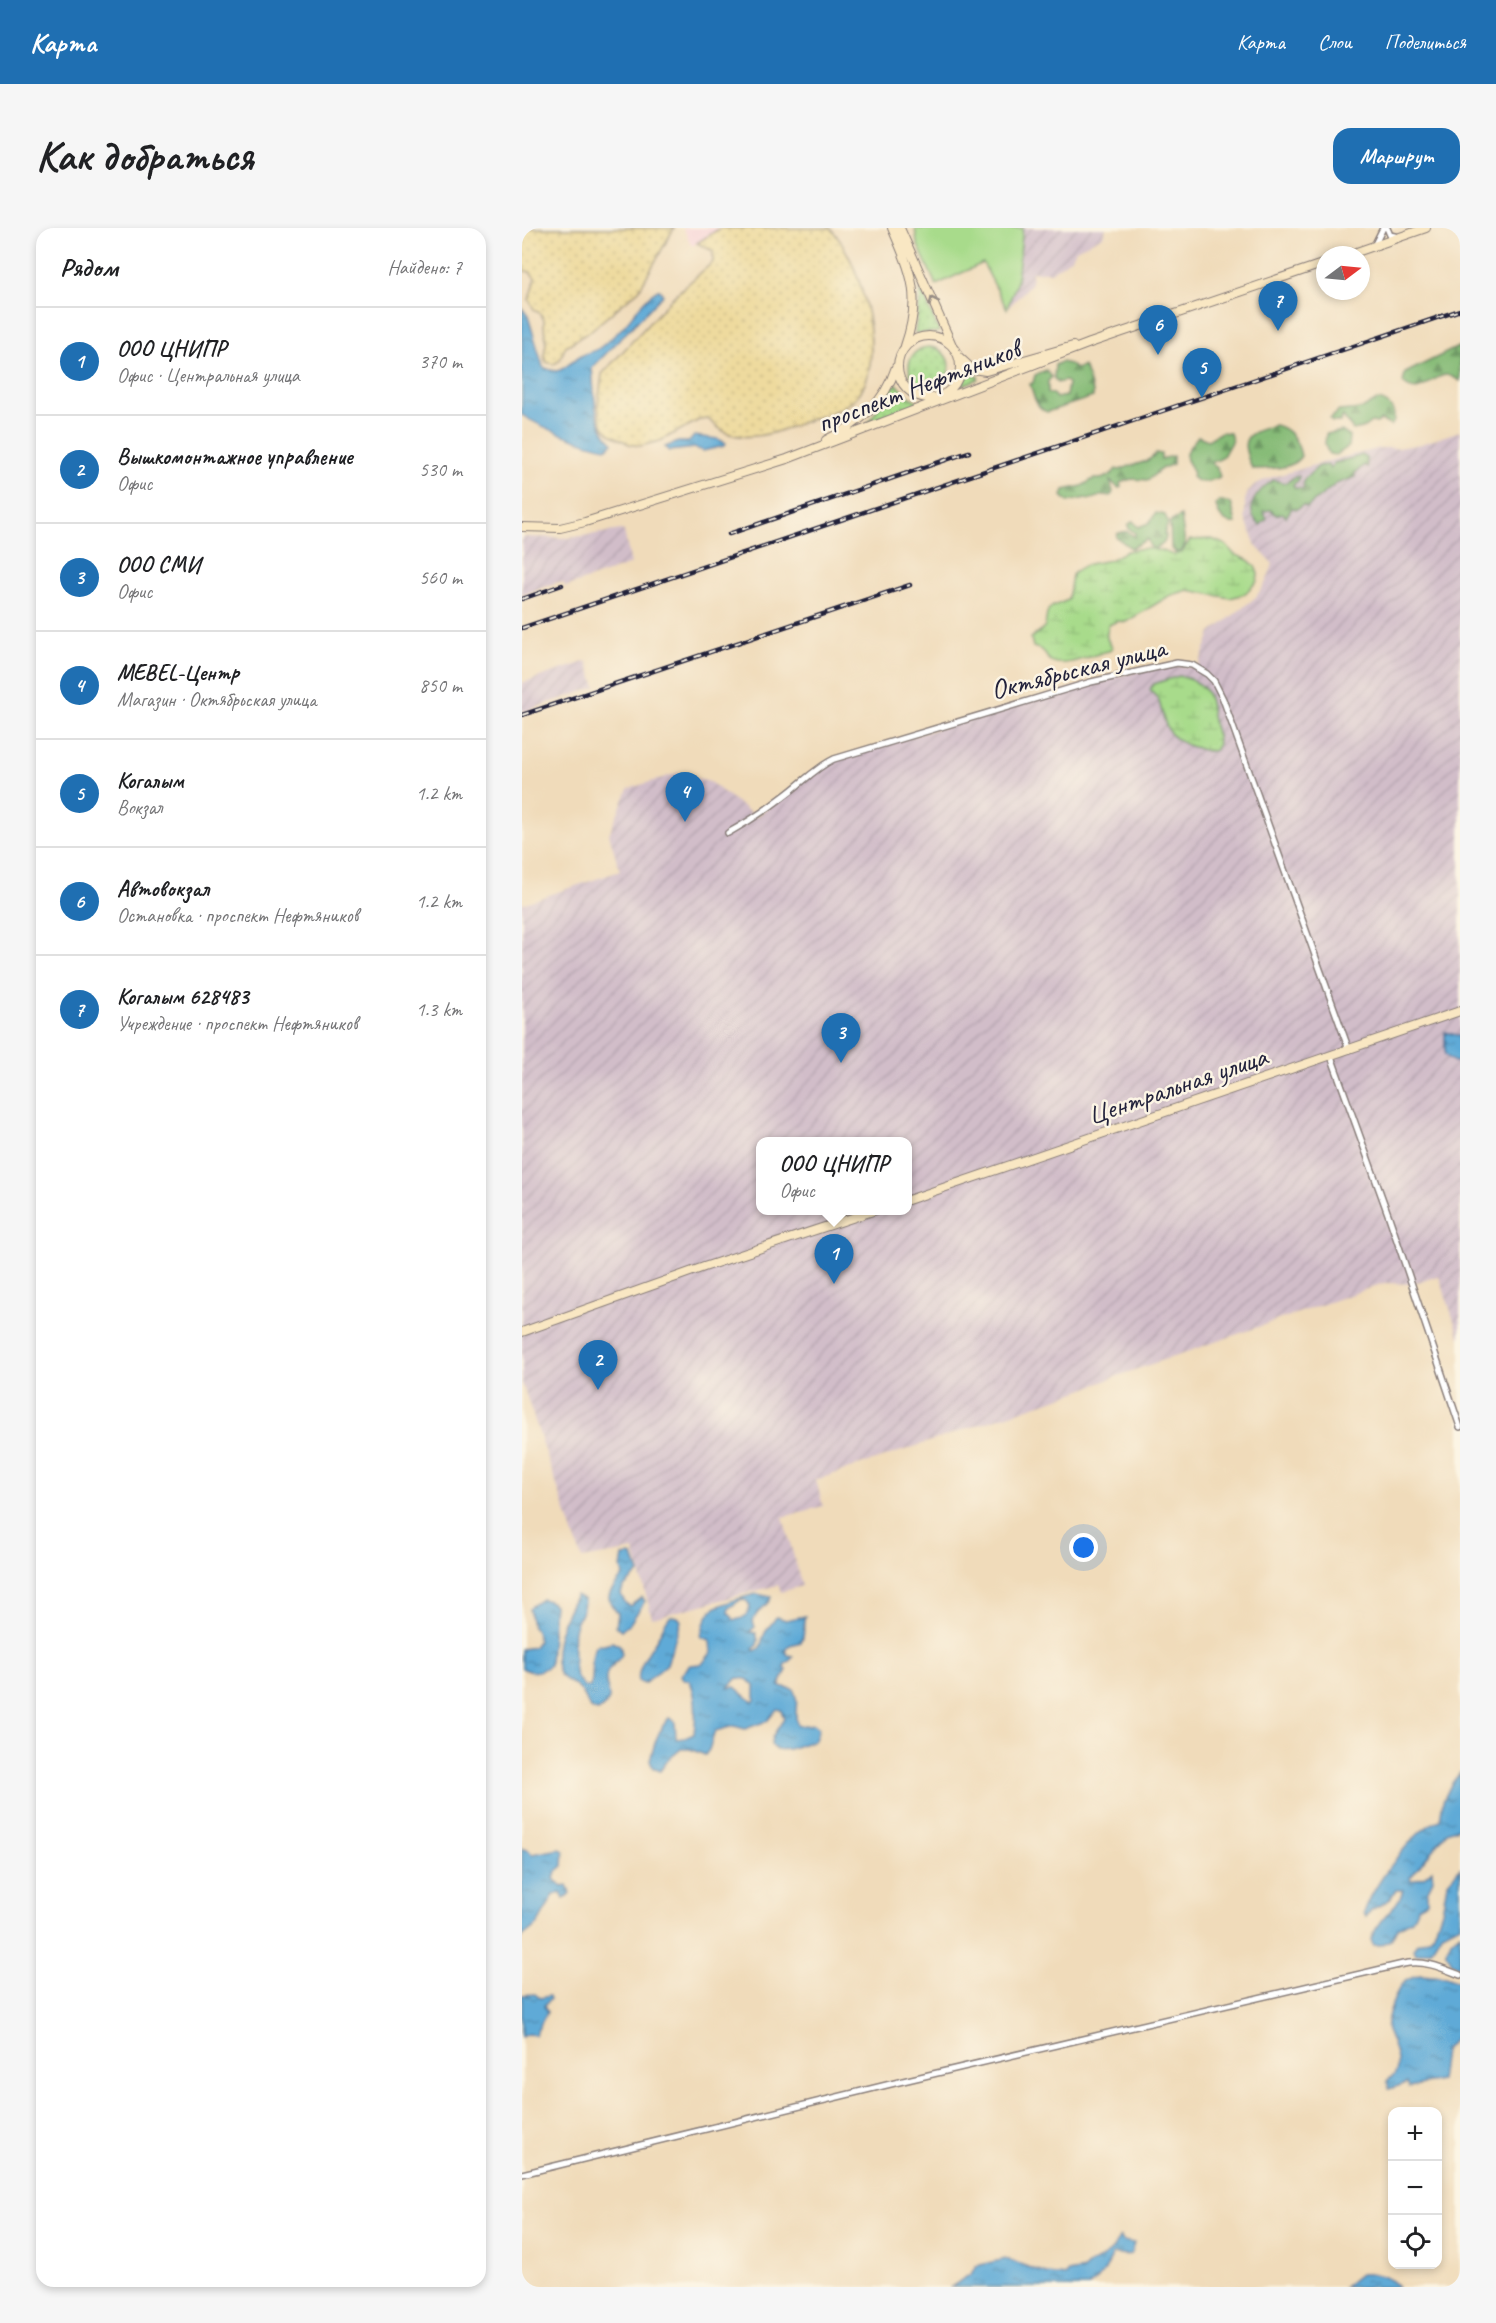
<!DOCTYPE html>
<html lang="ru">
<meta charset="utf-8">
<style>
:root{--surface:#fff;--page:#f6f6f6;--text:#202124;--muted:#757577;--line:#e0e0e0;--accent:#1f6fb2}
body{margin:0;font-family:Caveat,sans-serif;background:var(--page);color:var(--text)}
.controls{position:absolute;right:18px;bottom:18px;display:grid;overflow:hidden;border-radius:12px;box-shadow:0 3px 9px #0003}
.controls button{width:54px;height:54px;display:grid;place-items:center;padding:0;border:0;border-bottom:2px solid var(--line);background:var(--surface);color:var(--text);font:30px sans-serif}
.compass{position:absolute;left:794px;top:18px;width:54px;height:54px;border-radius:50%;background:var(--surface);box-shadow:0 3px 9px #0003;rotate:74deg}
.you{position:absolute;left:562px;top:1320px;width:21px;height:21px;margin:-15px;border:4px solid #fff;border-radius:50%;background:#1a73e8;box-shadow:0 0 0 9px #1a73e833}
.badge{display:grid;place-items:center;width:39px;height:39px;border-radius:50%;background:var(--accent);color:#fff;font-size:20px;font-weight:700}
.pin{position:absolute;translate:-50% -50px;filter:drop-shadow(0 2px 3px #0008)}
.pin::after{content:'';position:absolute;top:32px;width:21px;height:18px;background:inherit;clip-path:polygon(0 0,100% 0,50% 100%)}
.popup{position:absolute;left:234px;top:909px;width:156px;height:78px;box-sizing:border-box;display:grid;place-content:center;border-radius:12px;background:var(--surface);filter:drop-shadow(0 2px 4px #0005);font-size:20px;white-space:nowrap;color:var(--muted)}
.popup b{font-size:22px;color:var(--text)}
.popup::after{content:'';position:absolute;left:50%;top:100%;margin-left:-12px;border:12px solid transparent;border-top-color:var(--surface)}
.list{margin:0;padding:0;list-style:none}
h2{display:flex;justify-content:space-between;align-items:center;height:78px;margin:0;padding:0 24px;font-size:26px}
h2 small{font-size:20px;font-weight:400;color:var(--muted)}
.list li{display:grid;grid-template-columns:39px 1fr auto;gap:18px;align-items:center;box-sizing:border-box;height:108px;padding:0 24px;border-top:2px solid var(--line)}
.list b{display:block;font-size:22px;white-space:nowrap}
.list p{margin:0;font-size:20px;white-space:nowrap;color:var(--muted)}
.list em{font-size:20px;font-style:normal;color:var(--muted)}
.icon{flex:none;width:33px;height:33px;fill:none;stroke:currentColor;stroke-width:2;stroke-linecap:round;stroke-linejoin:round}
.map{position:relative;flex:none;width:938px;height:2059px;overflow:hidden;border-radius:18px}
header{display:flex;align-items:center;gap:36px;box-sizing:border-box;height:84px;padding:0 30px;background:var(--accent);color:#fff}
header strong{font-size:28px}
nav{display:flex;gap:33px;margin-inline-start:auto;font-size:21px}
.intro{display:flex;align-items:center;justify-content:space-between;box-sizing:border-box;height:144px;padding:0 36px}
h1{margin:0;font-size:42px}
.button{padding:15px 27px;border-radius:18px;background:var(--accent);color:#fff;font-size:21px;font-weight:700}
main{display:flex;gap:36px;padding:0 36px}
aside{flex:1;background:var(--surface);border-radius:18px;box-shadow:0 3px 9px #0003}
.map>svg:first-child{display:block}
</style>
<header>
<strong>Карта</strong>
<nav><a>Карта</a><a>Слои</a><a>Поделиться</a></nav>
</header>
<div class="intro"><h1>Как добраться</h1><a class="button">Маршрут</a></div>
<main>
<aside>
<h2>Рядом<small>Найдено: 7</small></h2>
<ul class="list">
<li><span class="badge">1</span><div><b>ООО ЦНИПР</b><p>Офис · Центральная улица</p></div><em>370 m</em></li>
<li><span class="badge">2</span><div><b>Вышкомонтажное управление</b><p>Офис</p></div><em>530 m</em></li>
<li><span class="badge">3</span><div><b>ООО СМИ</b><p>Офис</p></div><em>560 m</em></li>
<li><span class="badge">4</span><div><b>MEBEL-Центр</b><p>Магазин · Октябрьская улица</p></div><em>850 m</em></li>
<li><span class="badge">5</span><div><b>Когалым</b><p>Вокзал</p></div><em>1.2 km</em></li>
<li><span class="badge">6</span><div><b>Автовокзал</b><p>Остановка · проспект Нефтяников</p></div><em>1.2 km</em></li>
<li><span class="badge">7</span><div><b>Когалым 628483</b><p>Учреждение · проспект Нефтяников</p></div><em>1.3 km</em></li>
</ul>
</aside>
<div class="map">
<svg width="938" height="2059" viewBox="0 0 938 2059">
<defs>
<pattern id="industrial-furrows" width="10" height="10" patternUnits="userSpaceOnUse" patternTransform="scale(1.5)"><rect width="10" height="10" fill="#d1bdc9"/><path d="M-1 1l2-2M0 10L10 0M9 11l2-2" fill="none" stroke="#b3a2ae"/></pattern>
<pattern id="grass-dots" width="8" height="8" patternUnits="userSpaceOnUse" patternTransform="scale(1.5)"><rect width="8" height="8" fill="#a8db8b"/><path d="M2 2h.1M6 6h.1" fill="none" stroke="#90bc79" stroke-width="1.8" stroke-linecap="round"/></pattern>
<pattern id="forest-firs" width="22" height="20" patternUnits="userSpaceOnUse" patternTransform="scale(1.5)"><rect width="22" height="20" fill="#86bb77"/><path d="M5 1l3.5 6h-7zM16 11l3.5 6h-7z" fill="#6d9863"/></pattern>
<pattern id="wetland-marsh" width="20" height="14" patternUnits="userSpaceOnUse" patternTransform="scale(1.5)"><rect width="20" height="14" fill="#a8db8b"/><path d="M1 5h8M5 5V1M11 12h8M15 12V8" fill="none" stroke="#90bc79"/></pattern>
<pattern id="sand-dots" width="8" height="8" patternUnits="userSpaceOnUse" patternTransform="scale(1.5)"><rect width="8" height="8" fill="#eeda9e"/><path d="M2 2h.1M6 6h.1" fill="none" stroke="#ccbb89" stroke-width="1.8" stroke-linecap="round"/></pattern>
<pattern id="water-ripples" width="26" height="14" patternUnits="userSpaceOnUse" patternTransform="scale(1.5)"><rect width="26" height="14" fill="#5faad7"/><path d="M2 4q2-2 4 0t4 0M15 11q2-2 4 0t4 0" fill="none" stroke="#4e8ab0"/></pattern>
</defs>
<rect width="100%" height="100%" fill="#fcf5e5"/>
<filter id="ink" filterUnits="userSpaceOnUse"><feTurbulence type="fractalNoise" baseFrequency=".0167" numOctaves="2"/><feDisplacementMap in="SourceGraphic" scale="12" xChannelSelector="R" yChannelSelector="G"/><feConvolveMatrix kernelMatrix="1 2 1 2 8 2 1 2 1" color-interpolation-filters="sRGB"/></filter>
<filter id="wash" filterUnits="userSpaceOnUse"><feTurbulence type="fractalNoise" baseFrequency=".008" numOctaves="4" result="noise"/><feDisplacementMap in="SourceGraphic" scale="24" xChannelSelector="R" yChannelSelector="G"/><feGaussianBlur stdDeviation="1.35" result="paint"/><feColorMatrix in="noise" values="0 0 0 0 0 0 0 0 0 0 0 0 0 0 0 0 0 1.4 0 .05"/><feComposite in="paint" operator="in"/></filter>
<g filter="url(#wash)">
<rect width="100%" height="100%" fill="#f0dbba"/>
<path fill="#f6cfd6" d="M161,0H198L170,18Z"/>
<path fill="url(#industrial-furrows)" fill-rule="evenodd" d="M501,0H584L581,8L554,22L550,29L540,37L529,44H510L509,56L485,81L495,53Z
M938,203V1111L917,1048L889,1056L862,1055L604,1145L557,1163L294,1252L301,1278L261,1289L280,1358L259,1364L256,1357L130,1390L112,1322L60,1331L0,1155V676L98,643L87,606L106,561L156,545L188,554L234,589L303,535L569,454L644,437L676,439L689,405L734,369L744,354L751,336L734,318L723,290V272L726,264L732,257L747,250L813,231L859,220H876L899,216ZM238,914H386V982H238Z
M99,302L102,303L109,336L43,359L42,355L36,354L0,367V309L47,310Z
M65,433L74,459L0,484V455Z"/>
<path fill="url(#grass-dots)" stroke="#657e63" stroke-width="1.5" d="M399,61L417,103L416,104L393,105Z
M387 139a20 20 0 1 1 40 0a20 20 0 1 1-40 0Z
M442,143L456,148V151L438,158Z
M374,155L385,167L398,175L346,195Z"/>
<path fill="url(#forest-firs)" stroke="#546e59" stroke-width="1.5" d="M938,118V153C934,151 929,147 925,147C910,146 899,172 881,155L883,145Z
M539,134L548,136L554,141L562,138L571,164V169L525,184C513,179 512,168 508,156L511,155L513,147L524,142L530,149L526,153V165L531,166L534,170L544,168L546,155L543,153L535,155L532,150L533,137Z
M855,172C869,173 877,188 869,198L859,192L855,195L849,194L841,200L831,202L821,188L818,194H810L808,191L817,183L840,181Z
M753,197C769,201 776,213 779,228C770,243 747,240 731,241C727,236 726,230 724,223C719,204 739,202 753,197Z
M820,203L827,208L826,219L814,227L807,226L803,217L804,206Z
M699,204L708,205L710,212L700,230L689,235L695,240L698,249C688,253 679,258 670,249C673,236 663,237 664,226C665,220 673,213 676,208L686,212Z
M634,225L639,226V231L651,228V236L639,241L626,252C616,252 607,249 598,255L599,259L597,260L588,253L591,264L589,268L582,267L566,272L564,270L546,274L540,268L542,262L560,258L571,251H579L589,247L594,241L598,242C609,236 627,236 634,225Z
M841,227L844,229L845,239L842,237L833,245V249L814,256L785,279L781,277L775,281L770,280L764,289L761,285L754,287L749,282L741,283L745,291L738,297C719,280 736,263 751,252L764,255L771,250L777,248L776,253L771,257L773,260L781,261L782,251L797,238L806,237L808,241L812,235Z
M698,273L709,275L714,295C702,297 696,287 694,277Z
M634,285L643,287L646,295L642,307H644C644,316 639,318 631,321L627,317L626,311L609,320L594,309L595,306C605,301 605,304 613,309V305L607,301L606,297L611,293L616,299L627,295Z
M659,288L663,316L660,323L654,325L649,321L648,294Z"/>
<path fill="url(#wetland-marsh)" stroke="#657e63" stroke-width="1.5" d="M690,311L704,317L712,326L726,332L733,338L736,346L735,353L723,366L708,370L666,362L647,368L604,394L595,393L587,397C583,407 584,412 591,420L587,423C572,426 541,441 529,433C524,431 524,425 520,422L511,419L509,410L523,399C526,376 524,382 546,372L550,347C561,335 569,336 584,333C592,331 598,325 605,323C620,319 637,320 651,327L660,324L668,312Z
M657,448C688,455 687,467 691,494C693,504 699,512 694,522C685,525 680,521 671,519C643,510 644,498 637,473C635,468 631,466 628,462L631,456Z"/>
<path fill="url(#sand-dots)" stroke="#887e6c" stroke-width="1.5" d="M0,0H152L117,62L67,104L44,118L37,133L32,136L24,134C20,126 24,121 24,113C24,105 21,103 22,92L18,85L13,83L7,72L13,50L8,44L0,42Z
M198,0H308C338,30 364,126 339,163C326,183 305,185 284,193C263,201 241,211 218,208C204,207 196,200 186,191L177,192L138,213L118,218L107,216L88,206L81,199L78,190L76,177L80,146L152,68L191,34V23L175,15Z"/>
<path fill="#a8db8b" stroke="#657e63" stroke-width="1.5" d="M393,0H501L495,53L485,81L461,35L414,57L395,15Z"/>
<path fill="url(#water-ripples)" stroke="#406689" stroke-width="1.5" fill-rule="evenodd" d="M137,61L141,67L70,140C73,167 70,195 91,215L85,220C64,217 18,199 0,187V80L6,88L21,139C40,148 41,139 57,129C62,126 68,124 74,122C82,118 89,110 96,104C110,91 120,71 137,61Z
M172,208L196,211L204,215L202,218L181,223L173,220L148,223L143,219L156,214H167Z
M923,804L938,808V833L932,834L923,827Z
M107,1327L111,1328L117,1345L101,1360L99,1366L103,1375L108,1378L120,1369L123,1373L107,1397L99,1402L94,1398L96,1385C79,1367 89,1364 101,1348L99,1339L101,1328Z
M235,1366L249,1369C247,1378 235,1381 231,1393L233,1399L227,1404L234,1405L236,1412L235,1417L231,1420L232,1423C242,1420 238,1414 242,1407C245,1400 251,1395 254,1389L264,1392L283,1388C280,1397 284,1406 279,1414L268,1417L263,1422L266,1427L271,1428L268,1433L263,1436L262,1440L265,1442L257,1458L271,1461C279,1475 270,1485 276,1498L292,1496L297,1500L293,1512L267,1521L254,1522L249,1516L250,1509L262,1491L259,1482L255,1481L245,1493L223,1501L212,1498L193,1503L187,1522L183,1527L168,1521H159L146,1532L138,1543L131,1540L128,1533C132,1517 136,1502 147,1490L153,1493L154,1511L163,1510L172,1506C174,1490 175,1465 167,1452L161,1451L159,1447L168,1437L180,1436L189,1425L188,1412L179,1409C180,1401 184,1388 190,1382C195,1377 227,1367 235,1366ZM220,1371L225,1373L228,1378C226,1387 222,1391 212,1392L206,1384L207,1380ZM215,1450L225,1451L233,1459V1472L231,1474L213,1459L206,1460Z
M54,1367L62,1372C62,1385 55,1390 52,1402C51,1405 52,1439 53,1444C54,1451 58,1455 63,1459H68C74,1446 66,1431 74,1418L90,1414L98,1417L100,1426C96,1434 87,1439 85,1445C79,1461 99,1470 75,1483L68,1480C64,1473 62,1465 56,1460C49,1454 41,1452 37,1445C27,1423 43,1385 54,1367Z
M20,1371L27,1373L32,1377L28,1437C18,1444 11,1446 0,1440V1421L12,1419L16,1413L14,1403L10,1399L7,1380Z
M149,1388L156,1389L159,1393L145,1436L122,1456L116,1453C117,1435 127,1424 136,1409C141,1401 142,1393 149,1388Z
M938,1545V1599L925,1604L888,1650L889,1653L902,1649L910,1642L911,1652L905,1664V1674L896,1679L890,1692L875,1700L869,1712L858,1717H851L849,1711C856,1691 877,1679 881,1662H874L867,1672L849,1682L844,1689L842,1685C851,1658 891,1601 918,1592L921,1573L930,1555Z
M0,1620L5,1622L10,1626L38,1621L42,1623L41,1638L34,1644L32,1651L40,1659L45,1658L48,1665L42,1671L39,1665L32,1667L15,1697L0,1709Z
M938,1640V1696L919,1706L909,1722L894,1726L892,1721L894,1716L908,1710L912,1705L920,1683L925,1655Z
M938,1705V1739L930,1735L924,1724L929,1713Z
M898,1747L924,1749L938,1755V1804L922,1823L918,1853L887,1859L885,1855L867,1861L865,1853C867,1850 870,1849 872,1847C881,1836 869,1812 865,1803C862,1794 875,1761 881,1755C886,1750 893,1749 898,1747Z
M13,1766L18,1770L27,1768L28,1771L22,1778L25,1784L13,1807L6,1806L0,1809V1767Z
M598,2009L601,2013L612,2015L609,2026C602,2028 598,2025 591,2026L581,2046L566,2059H429L449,2046L454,2038L484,2031L525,2046L545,2048L546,2045L562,2042C568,2034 583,2030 590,2022C594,2018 595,2012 598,2009Z
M838,2046C851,2045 869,2048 876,2059H822Z"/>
</g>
<g filter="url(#ink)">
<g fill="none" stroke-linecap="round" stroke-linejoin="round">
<g stroke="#897e7a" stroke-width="8">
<path id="street" d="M865,0L868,7L877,9
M852,18L861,0
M206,605C226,594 244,582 262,568C279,556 293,540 312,531L569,454L655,435L670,437L685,446L692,453L701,471L827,822
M809,828L867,989L938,1199
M0,1946L381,1853L881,1736C902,1732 918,1739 938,1747"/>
</g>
<g stroke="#897e7a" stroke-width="10">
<path id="secondary" d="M370,0C390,46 400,69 383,118
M378,0L430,117
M826,27L904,0
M376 139a31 31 0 1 1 62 0a31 31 0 1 1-62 0Z
M437,129L450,141L464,143L551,118
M304,212C338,195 362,176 374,139
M0,299L38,300L63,294L265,231L568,115L803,35
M386,972L938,783
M0,1104L182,1039L354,982"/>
</g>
<use href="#street" stroke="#fff" stroke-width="5"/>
<use href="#secondary" stroke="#f9e7c3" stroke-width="8"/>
<g stroke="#22223b" stroke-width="4.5">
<path id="rail" d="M207,306L447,224
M0,371L40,357
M0,400L938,82
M0,487L388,357"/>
</g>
<use href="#rail" stroke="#fcf5e5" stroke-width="2" stroke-dasharray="7" stroke-linecap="butt"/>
</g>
<defs><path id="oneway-chevron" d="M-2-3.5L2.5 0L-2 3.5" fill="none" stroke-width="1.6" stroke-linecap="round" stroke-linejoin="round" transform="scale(1.5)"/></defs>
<use stroke="#988e86" href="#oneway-chevron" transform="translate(411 73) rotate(-114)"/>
</g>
<g text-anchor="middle" stroke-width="5" stroke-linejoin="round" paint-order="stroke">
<g font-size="28" fill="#22223b" stroke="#fcf5e5">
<text transform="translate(396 157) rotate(-21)" y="10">проспект Нефтяников</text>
<text transform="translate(556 440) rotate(-14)" y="10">Октябрьская улица</text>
<text transform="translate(655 857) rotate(-19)" y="10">Центральная улица</text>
</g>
</g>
</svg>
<div class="controls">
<button>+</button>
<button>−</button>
<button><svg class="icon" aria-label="locate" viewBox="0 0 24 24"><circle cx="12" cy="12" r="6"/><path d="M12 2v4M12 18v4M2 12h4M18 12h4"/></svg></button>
</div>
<svg class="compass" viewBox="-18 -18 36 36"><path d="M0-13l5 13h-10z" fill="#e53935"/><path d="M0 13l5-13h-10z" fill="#757577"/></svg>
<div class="you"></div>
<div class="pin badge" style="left:312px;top:1056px">1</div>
<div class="popup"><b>ООО ЦНИПР</b>Офис</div>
<div class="pin badge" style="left:76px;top:1162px">2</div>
<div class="pin badge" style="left:319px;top:835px">3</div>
<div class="pin badge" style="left:163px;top:594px">4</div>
<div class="pin badge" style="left:680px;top:170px">5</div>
<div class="pin badge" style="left:636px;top:127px">6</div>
<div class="pin badge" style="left:756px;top:103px">7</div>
</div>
</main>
